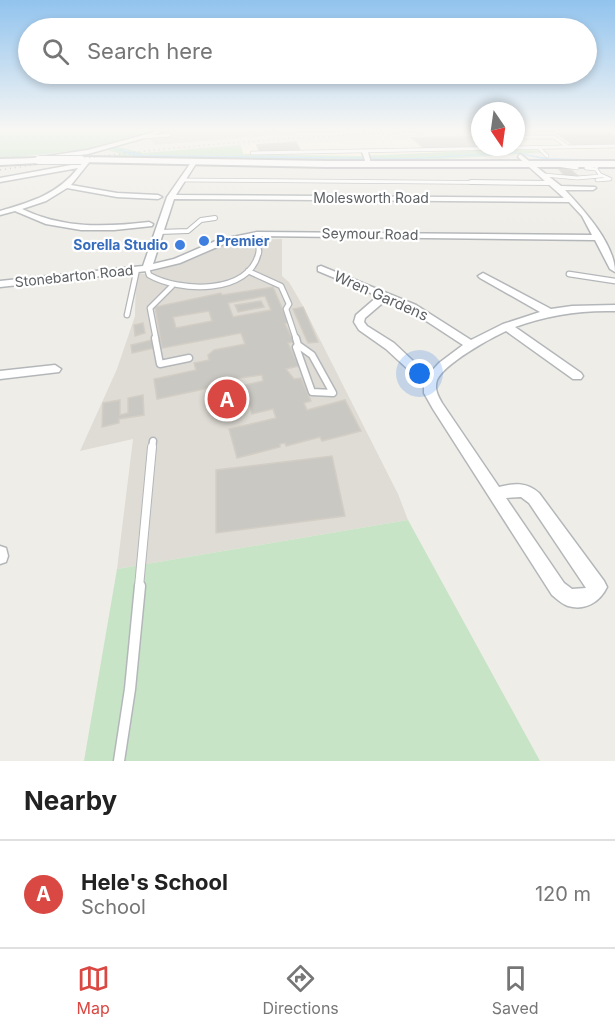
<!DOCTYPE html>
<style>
:root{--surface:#fff;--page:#f6f6f6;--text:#222;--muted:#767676;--line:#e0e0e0;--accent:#d94842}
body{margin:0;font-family:Inter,sans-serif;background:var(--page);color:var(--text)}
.compass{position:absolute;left:471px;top:102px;width:54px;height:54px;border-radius:50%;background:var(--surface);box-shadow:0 3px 9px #0003;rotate:167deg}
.you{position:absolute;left:420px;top:374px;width:21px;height:21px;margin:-15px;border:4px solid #fff;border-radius:50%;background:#1a73e8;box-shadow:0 0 0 9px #1a73e833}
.badge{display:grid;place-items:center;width:39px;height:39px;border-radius:50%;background:var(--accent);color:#fff;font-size:20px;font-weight:700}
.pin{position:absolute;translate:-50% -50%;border:3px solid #fff;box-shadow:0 2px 6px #0006}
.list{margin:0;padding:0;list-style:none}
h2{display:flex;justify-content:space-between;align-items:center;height:78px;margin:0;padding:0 24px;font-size:26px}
h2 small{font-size:20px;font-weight:400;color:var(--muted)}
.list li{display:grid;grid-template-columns:39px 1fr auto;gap:18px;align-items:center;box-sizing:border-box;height:108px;padding:0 24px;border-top:2px solid var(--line)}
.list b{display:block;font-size:22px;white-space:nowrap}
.list p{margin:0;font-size:20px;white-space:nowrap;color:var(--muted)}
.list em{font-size:20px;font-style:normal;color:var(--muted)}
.icon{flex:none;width:33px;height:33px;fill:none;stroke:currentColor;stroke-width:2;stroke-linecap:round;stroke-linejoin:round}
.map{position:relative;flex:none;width:615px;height:761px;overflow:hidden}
.search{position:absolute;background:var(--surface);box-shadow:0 3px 9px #0003;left:18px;right:18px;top:18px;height:66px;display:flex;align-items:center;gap:15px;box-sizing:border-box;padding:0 21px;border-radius:33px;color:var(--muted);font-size:22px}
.sheet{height:186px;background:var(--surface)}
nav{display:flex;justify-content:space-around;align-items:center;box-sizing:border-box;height:84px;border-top:2px solid var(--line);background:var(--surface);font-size:16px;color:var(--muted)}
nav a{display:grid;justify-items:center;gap:3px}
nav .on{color:var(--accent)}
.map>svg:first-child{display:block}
</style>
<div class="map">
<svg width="615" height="761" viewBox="0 0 615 761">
<rect width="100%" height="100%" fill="#efede7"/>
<path fill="#fbf3e0" d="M615,131V150L552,152L512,149L361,156L243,154L241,145L480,135V147H516V134Z"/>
<path fill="#dedcd9" d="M166,129H413L298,133L154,145L150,138H146Z"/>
<path fill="#dfdcd5" d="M282,239V276L289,282L303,306L398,494L408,520L117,569L133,439L80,451L117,369L135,316L136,273L144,274L155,271L239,240Z"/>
<path fill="#c7e4c6" d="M0,129H159L114,146L143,153L241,145L243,154L361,156L512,149L552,152L411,161H272L255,158H103L122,154L98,148L0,159Z
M408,520L540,761H84L117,569Z"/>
<path fill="#afdaf7" d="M106,146L145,155L414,158L512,152L548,158L615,160H548L514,153L415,159L152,157L134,156L118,150L100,147L0,158Z"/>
<path fill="#cac8c3" stroke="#d3cec5" stroke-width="1.5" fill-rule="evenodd" d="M609,133L615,136V143L573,145L558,134Z
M480,136V147L483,148L426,150L412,138Z
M296,142L300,150L260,153L257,145Z
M558,168L570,169L578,176H565Z
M273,287L288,322L285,324L294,342L288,343L299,366L286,369L294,379L301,378L311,401L304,403L307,410L345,400L361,431L322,441L320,437L286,446L285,443L280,444V447L237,458L229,429L276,418L273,409L252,414L249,403L214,411L210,393L263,381L262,375L233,379L223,385L157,399L154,379L196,370L194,363L209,360L208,355L214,350L245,344L241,333L162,348L155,307L221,293L222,295ZM265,296L271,310L233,317L228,303ZM209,311L212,321L176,328L173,317Z
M261,301L264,307L238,312L235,305Z
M303,307L318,342L308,343L293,309Z
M143,323L145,333L135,336L134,325Z
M152,340L154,348L132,353L131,345Z
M143,395L144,415L119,419V423L102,427L103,403L120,400V415L128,413V398Z
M332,456L345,516L216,533V470Z"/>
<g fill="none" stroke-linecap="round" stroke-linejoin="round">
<g stroke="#b4b7ba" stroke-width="4.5">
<path id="lane-far5" d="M143,137L169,135
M516,137H554L568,147
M540,149L547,156
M252,153L615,146
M557,165L577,168
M586,168L596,169L597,165
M544,175L577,178L601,176L596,169
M181,180L553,183
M597,180L610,179L601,175"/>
</g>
<g stroke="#b4b7ba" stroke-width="6">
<path id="lane-far4" d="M471,182L553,183
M159,232L188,231L201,220L215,218
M257,234L259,253"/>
</g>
<g stroke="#b4b7ba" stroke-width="7">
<path id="lane-far3" d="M147,268L149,275C178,292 251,296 259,251
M248,271L281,286L289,304L286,309L296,339
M569,274L615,281
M127,315L137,269
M156,339L150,308L172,286"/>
</g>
<g stroke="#b4b7ba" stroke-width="9">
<path id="lane-far2" d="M155,338L160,364L189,358
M296,338L298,345
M298,345L312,355L333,393L312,392L296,347Z
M152,449L153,441"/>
</g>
<g stroke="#b4b7ba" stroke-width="10">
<path id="lane-far1" d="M139,587L152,447"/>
</g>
<g stroke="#b4b7ba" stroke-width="13">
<path id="lane" d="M119,761L130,689L140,586"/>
</g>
<g stroke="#b4b7ba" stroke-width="3">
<path id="street" d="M160,129H166L155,135L88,154L16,163L13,161L88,150L151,133Z
M365,150L368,152L371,164L366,163L362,152Z
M520,154L561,186L595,187L596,188L593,190H565C583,209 615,244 615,272L610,269L595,240L257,236L224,244L180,263L147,271L0,287V281L143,266L167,197L192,161L197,162L176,195L564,198L518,157ZM174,199L569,202L582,216L592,235L257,232L218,240L174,259L153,264Z
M86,159L91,160L71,185L117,193L158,195L162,197L158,199L117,197L67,188L46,201L22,209C64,229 105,227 149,222L153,224L152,226L114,230H81L46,224L15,211L0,215V211C31,202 58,194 78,168L0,182V178L82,163Z
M321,266L416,305L471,340L503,324L540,312L480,278L478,276L483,273L551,309L572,306L615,305V311C579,310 548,315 515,327L581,373L583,376L581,379H573L506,331C489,339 445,363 437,380C434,389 438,396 442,403L499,487C514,483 527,482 539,493L604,581L607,587C600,602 585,611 568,606C562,604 557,599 552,595L433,409L424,393V384L386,349L359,330L354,322L356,315L378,296L318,271V267ZM386,300L408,309L463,345L439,363L428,375L394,343L367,326L364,322L365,318ZM521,497L529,503L586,588L572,589L564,583L506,498Z
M55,365L61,369L59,372L0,379V371Z
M0,546L6,548L8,556L6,562L0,564Z"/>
</g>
<g stroke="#b3b6ba" stroke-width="4">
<path id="secondary" d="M81,157L327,161H615V167H327L78,162V158Z
M42,158V162L39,163L0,165V159Z"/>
</g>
<use href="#lane-far5" stroke="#fff" stroke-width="3"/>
<use href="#lane-far4" stroke="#fff" stroke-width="4"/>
<use href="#lane-far3" stroke="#fff" stroke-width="4.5"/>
<use href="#lane-far2" stroke="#fff" stroke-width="6"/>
<use href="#lane-far1" stroke="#fff" stroke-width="8"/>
<use href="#lane" stroke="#fff" stroke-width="10"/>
<use href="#street" fill="#fff" fill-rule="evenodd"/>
<use href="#secondary" fill="#fff" fill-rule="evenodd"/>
<path stroke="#b4b5b5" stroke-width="1.5" stroke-dasharray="1 4" stroke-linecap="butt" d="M516,129H528
M0,170C159,145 319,135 480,129"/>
<g stroke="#b3b6ba" stroke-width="10" stroke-linecap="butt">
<path id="secondary-bridge" d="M39,160H81"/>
</g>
<use href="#secondary-bridge" stroke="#fff" stroke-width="8"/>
</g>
<linearGradient id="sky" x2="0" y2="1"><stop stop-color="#91c3ee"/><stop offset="0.55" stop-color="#f8f7f4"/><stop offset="1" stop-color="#f8f7f4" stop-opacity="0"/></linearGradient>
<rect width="615" height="235" fill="url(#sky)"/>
<g fill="#3f7fe0" stroke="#fff" stroke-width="2">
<circle cx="204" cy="241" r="6"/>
<circle cx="180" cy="245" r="6"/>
</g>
<g text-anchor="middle" stroke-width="4.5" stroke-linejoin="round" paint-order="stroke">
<g font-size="14" fill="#5e6265" stroke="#fff">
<text x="371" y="203">Molesworth Road</text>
<text transform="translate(370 234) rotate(1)" y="5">Seymour Road</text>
<text transform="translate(74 276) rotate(-6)" y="5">Stonebarton Road</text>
</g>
<g font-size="14" font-weight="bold" fill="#366cbe" stroke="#fff" text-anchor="start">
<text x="216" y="246">Premier</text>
<text x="168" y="250" text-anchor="end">Sorella Studio</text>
</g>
<g font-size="15" fill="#5e6265" stroke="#fff">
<text transform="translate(381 296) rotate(24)" y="5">Wren Gardens</text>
</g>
</g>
</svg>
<svg class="compass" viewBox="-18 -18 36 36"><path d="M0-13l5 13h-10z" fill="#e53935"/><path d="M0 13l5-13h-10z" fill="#767676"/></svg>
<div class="you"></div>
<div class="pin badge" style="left:227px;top:399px">A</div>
<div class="search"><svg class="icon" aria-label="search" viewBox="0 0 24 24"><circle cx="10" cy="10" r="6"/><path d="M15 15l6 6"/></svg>Search here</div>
</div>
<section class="sheet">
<h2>Nearby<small></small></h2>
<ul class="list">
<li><span class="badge">A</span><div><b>Hele's School</b><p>School</p></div><em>120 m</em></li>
</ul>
</section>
<nav>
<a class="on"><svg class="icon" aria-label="map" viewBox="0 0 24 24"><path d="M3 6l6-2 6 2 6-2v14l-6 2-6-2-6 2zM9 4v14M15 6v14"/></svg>Map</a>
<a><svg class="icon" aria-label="directions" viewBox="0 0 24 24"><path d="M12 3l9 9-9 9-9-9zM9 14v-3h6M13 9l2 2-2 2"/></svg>Directions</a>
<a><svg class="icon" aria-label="saved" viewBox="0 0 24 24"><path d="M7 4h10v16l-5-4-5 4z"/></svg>Saved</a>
</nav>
